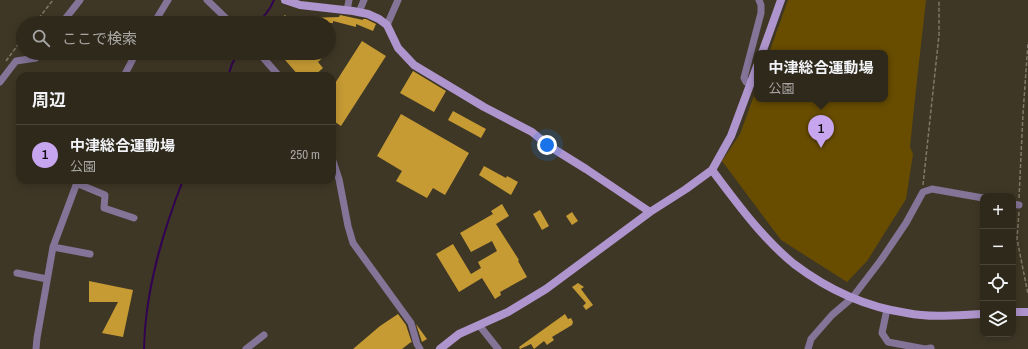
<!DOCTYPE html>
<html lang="ja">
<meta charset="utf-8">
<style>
:root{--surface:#2f291c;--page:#3b3529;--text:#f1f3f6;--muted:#a7a6a3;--line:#4a453b;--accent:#c8a6ef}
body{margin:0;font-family:"Archivo Narrow","Noto Sans JP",sans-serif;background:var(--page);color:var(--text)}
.controls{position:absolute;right:12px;bottom:12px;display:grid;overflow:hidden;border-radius:8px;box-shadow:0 2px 10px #0003}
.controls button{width:36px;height:36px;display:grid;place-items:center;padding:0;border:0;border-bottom:1px solid var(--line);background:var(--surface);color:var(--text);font:20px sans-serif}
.you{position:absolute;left:547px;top:145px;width:14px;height:14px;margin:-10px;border:3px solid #fff;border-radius:50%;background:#1a73e8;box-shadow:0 0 0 6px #1a73e833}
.badge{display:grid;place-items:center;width:26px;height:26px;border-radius:50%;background:var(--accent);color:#111;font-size:13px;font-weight:700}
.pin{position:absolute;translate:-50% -33px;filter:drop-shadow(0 1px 2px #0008)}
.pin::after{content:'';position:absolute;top:21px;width:14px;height:12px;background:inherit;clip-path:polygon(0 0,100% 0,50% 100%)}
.popup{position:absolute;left:754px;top:50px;width:134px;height:52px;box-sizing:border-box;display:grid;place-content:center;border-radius:8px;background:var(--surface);filter:drop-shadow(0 1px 3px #0005);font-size:13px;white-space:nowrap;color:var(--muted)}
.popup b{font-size:15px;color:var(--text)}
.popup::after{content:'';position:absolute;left:50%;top:100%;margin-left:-8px;border:8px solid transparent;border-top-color:var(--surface)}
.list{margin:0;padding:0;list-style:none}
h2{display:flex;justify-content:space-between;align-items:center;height:52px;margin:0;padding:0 16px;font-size:17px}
h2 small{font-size:13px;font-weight:400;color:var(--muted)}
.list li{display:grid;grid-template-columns:26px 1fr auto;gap:12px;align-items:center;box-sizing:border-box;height:60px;padding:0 16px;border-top:1px solid var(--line)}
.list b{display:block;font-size:15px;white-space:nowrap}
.list p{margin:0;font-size:13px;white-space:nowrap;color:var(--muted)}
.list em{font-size:13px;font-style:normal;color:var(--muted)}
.icon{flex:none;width:22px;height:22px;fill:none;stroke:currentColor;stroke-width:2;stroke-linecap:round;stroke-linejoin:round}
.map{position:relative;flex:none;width:1028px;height:349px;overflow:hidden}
.search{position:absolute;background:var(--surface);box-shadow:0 2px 10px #0003;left:16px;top:16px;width:320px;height:44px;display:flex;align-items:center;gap:10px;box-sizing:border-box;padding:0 14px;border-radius:22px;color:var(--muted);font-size:15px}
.panel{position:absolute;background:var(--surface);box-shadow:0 2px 10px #0003;left:16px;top:72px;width:320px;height:112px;border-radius:12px}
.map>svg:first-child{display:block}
</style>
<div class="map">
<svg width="1028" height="349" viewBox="0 0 1028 349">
<rect width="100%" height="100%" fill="#3f3726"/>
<path fill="#684d00" d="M788,0H926L915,98L910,147L913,154L906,199L867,261L847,282L781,240L722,161L740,134L757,87V99H885V53H769Z"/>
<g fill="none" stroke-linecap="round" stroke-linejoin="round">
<path stroke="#310351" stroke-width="2" d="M259,23L270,8L274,0
M228,76L232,64L238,53
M144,349C145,291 162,234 183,180"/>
</g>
<path fill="#c69b34" d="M285,15L292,23H275Z
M340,15L363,20V19H366L376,24L373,31L356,24V27L333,21V23H308V18L339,17Z
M362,41L386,56L341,126L332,120V88Z
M279,53H327L318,62L323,68L314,76H299Z
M413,71L446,91L434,112L400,93Z
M453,111L486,129L481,138L448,120Z
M401,114L469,153L445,195L433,188L427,198L396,181L402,171L377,156Z
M484,166L506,178L507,176L518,182L511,195L479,175Z
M502,204L509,216L496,224L519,260L518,261L527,277L500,292L501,295L495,299L482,278L459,292L436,254L453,244L471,274L481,268L478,262L497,251L492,241L471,252L460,233L493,214L491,211Z
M540,210L549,226L542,230L533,214Z
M572,212L578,221L572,225L566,216Z
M89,281L133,290L123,337L102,333L118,302H89Z
M578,283L584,287L581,289L593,305L586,310L583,306L586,303L572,287Z
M398,314L406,325L412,343L411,342L402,349H353L380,326Z
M565,314L568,319L571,318L573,322L572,325L552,337L554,340L547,345L544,341L534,349L531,344L520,349L519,347Z
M416,324L427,339L422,342Z"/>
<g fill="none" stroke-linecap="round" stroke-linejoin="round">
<path stroke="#7f786a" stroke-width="1.5" stroke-dasharray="4 2" stroke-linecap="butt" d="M35,23L53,0
M6,61L23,38
M923,185L939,35V0
M1019,198L1023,114L1028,42
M1019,212L1017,239L1028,294"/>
<path stroke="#847498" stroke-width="7" d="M207,0L231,23
M347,10L349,0
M359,12L364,0
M62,23L80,0
M154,23L168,0
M387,25L398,0
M259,53L279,76
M124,76L136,53
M0,82L16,61L36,58L40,53
M751,84L746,82L744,78L761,13V5L759,0
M332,158L339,179L348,226L353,243L411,323L417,344L420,349
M76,183L105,195L104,208L134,218
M1013,204L1019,205
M53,247L90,254
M17,273L47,279
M887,309L882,333L888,342L925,349L931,348
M479,325L498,349
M36,349L37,338L53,247L78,180
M246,349L264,335
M808,349L811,339L832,315L852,298L881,260L906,223L923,192L932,189L983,198"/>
<path stroke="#af95ce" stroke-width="8" d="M285,0L300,5L353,11L368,14L379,19L387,25L398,48L414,65L484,107L532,132L549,146L586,169L650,212
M762,53L781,0
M712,170C737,203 762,238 794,264C827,289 866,307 907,313C932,318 958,315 983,314
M1013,312H1028
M440,349L459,334L508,312L546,289L650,212L686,189L712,170L731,136L757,66"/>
</g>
</svg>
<div class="controls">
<button>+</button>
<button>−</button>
<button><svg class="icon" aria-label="locate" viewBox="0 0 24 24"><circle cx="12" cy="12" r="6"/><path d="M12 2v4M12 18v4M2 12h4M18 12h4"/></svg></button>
<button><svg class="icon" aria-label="layers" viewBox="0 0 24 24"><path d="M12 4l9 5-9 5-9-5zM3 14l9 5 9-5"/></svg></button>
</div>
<div class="you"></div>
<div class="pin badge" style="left:821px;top:148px">1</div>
<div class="popup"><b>中津総合運動場</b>公園</div>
<div class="search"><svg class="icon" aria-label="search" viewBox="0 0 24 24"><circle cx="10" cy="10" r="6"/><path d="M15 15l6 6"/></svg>ここで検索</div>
<section class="panel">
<h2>周辺<small></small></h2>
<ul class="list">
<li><span class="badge">1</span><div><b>中津総合運動場</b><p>公園</p></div><em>250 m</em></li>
</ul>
</section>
</div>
